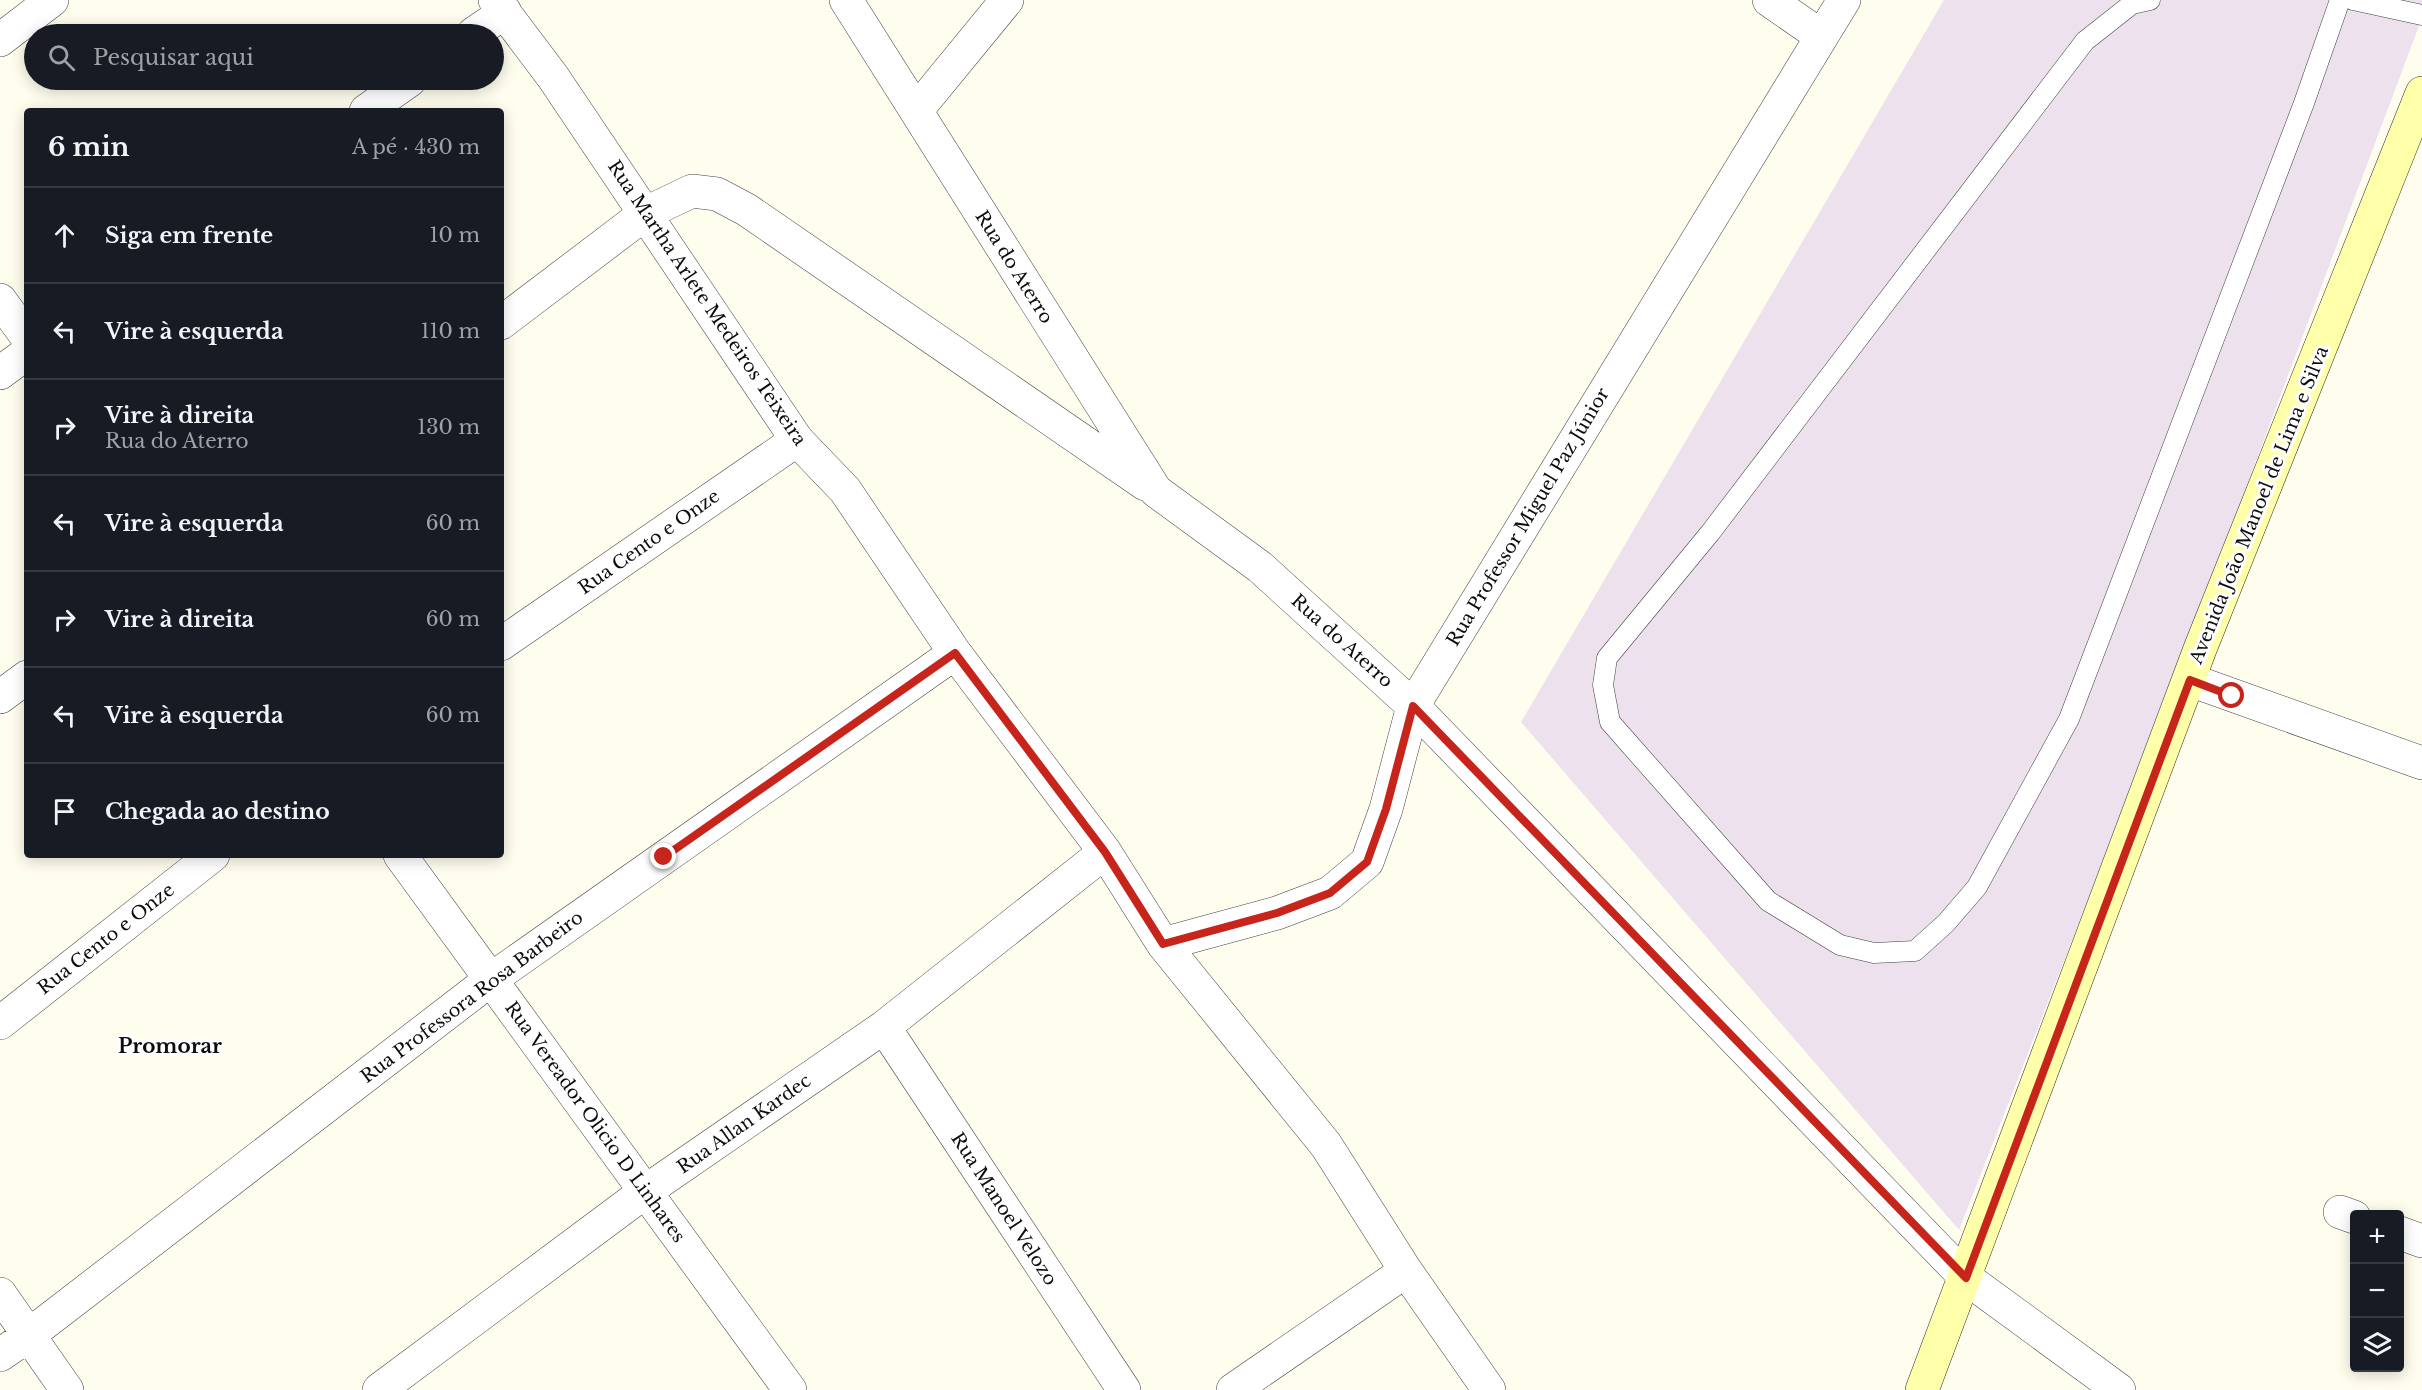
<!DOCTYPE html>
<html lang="pt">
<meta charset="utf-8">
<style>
:root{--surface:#171b24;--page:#20242c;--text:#f1f3f6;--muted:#9ea1a6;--line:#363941}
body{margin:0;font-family:"Libre Baskerville",serif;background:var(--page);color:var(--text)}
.controls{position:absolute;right:18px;bottom:18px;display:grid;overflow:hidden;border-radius:6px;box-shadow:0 3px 15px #0003}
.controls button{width:54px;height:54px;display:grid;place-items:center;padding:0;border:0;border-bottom:2px solid var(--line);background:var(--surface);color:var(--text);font:30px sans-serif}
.stop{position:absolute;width:18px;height:18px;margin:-14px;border:4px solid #c7251c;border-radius:50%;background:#fff}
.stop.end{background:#c7251c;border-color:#fff;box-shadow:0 2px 6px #0008}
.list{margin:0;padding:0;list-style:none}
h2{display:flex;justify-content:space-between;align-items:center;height:78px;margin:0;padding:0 24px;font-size:26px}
h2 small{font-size:20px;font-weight:400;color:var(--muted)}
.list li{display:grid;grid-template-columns:39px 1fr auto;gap:18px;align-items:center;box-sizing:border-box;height:96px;padding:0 24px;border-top:2px solid var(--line)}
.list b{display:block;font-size:22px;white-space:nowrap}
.list p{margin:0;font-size:20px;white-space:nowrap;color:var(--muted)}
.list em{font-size:20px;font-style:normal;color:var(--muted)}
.icon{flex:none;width:33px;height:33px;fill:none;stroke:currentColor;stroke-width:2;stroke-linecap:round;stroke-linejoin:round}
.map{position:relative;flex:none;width:2422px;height:1390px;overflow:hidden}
.search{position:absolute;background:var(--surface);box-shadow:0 3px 15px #0003;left:24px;top:24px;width:480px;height:66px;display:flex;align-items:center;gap:15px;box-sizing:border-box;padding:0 21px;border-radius:33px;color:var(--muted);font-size:22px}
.panel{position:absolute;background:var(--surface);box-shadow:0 3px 15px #0003;left:24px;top:108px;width:480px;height:750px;border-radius:6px}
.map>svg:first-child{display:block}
</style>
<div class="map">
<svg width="2422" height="1390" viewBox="0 0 2422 1390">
<rect width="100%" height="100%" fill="#fffdee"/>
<path fill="#ede1ed" d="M1944,0H2422V18L2181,661L1959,1230L1521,722Z"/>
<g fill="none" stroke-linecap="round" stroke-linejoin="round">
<g stroke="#404040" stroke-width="21">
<path id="service" d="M2150,0L2132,4L2085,41L1710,533L1607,658L1603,685L1610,722L1768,901L1840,945L1874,953L1915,951L1946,923L1977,887L2069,719L2304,103L2340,0
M2353,0L2422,15"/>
</g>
<g stroke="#404040" stroke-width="34">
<path id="minor" d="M495,0L553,77L797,440L845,490L955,653L1105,852L1163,944L1326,1145L1406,1271L1489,1390
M846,0L1156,491L1260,567L1413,706L1966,1278L2119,1390
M1769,0L1821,36
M473,34L505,12
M0,40L52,0
M366,111L410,80
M916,111L1007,0
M0,300L27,337
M501,323L646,213L692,191L717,194L747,210L1145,484
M0,373L27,353
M501,644L797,440
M0,697L27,677
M400,855L790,1390
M1163,944L1277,913L1330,893L1367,862L1386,809L1413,706L1844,0
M0,1023L213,855
M884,1027L1124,1390
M2340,1212L2354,1217
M2400,1233L2422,1241
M0,1294L67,1390
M0,1355L29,1335L490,980L955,653
M379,1390L646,1191L884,1027L1105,852
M1233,1390L1406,1271"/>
</g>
<g stroke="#404040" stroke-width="34">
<path id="tertiary" d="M2190,680L2422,763"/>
</g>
<g stroke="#2f2f2f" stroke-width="34">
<path id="secondary" d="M1922,1390L2200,649L2422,93"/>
</g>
<use href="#service" stroke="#fff" stroke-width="20"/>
<use href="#minor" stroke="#fff" stroke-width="33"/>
<use href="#tertiary" stroke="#fff" stroke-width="33"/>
<use href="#secondary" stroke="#fffea9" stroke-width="33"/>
</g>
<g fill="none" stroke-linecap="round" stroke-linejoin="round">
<path stroke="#c7251c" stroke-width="8" d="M664,857L955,653L1105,852L1163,944L1277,913L1330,893L1367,862L1386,809L1413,706L1966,1278L2190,680L2232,696"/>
</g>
<g text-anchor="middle" stroke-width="6" stroke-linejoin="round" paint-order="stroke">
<g font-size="18" fill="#0d0d0d" stroke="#fff">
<text transform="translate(1014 267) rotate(58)" y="6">Rua do Aterro</text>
<text transform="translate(707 303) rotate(56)" y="6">Rua Martha Arlete Medeiros Teixeira</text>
<text transform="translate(2259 505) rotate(-68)" y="6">Avenida João Manoel de Lima e Silva</text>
<text transform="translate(1528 517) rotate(-59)" y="6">Rua Professor Miguel Paz Júnior</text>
<text transform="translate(649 542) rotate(-35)" y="6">Rua Cento e Onze</text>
<text transform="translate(1342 641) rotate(42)" y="6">Rua do Aterro</text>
<text transform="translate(106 939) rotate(-38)" y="6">Rua Cento e Onze</text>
<text transform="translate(472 997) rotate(-37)" y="6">Rua Professora Rosa Barbeiro</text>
<text transform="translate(595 1122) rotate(54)" y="6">Rua Vereador Olicio D Linhares</text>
<text transform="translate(744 1124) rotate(-35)" y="6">Rua Allan Kardec</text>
<text transform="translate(1004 1209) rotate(57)" y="6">Rua Manoel Velozo</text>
</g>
<g font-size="20" font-weight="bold" fill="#0d0d0d" stroke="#fff">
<text x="170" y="1053">Promorar</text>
</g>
</g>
</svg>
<div class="controls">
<button>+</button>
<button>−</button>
<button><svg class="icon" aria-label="layers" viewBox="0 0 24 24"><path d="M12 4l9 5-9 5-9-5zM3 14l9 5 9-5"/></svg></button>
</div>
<div class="stop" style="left:2232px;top:696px"></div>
<div class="stop end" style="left:664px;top:857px"></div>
<div class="search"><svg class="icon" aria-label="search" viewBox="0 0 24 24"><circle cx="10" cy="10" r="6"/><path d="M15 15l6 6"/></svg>Pesquisar aqui</div>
<section class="panel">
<h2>6 min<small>A pé · 430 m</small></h2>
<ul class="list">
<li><svg class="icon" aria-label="ahead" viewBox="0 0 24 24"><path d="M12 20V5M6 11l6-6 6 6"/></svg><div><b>Siga em frente</b></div><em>10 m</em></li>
<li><svg class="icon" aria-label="left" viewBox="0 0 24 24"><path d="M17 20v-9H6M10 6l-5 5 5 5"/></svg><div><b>Vire à esquerda</b></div><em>110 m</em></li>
<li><svg class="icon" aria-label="right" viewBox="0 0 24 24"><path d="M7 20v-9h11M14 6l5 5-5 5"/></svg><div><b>Vire à direita</b><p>Rua do Aterro</p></div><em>130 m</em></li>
<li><svg class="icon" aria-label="left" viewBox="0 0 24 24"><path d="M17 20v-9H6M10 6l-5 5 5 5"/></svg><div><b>Vire à esquerda</b></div><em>60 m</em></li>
<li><svg class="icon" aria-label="right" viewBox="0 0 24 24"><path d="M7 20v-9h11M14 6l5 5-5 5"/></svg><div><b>Vire à direita</b></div><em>60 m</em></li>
<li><svg class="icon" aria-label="left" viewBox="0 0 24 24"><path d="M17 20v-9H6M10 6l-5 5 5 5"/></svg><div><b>Vire à esquerda</b></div><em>60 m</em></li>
<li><svg class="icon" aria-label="arrive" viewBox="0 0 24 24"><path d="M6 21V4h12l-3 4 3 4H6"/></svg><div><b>Chegada ao destino</b></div></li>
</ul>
</section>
</div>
